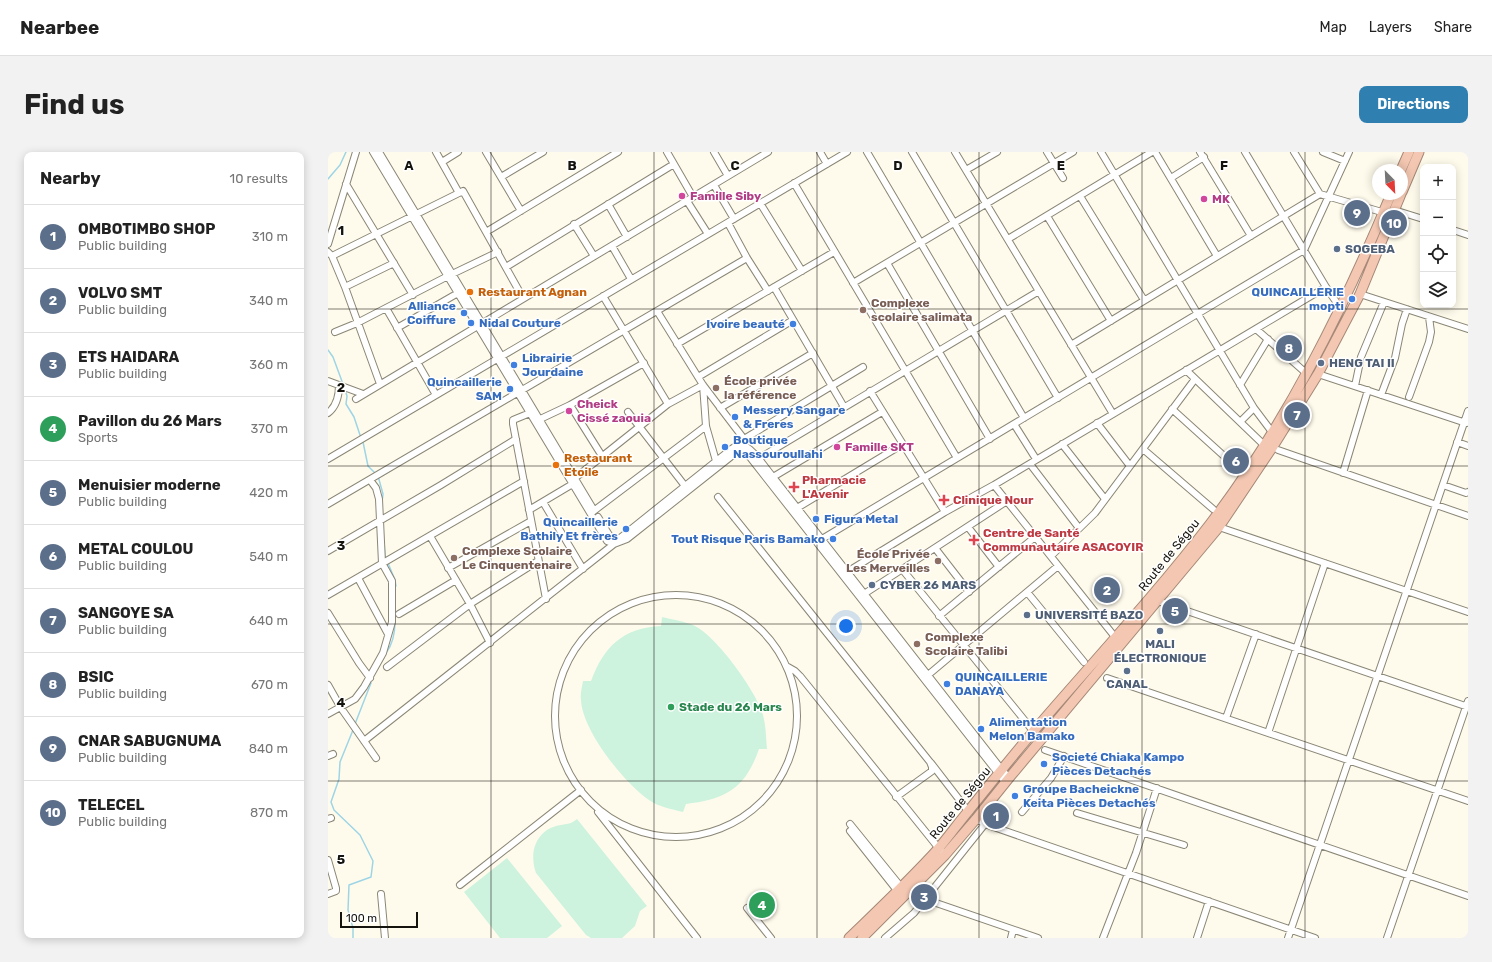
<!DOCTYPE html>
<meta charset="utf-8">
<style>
:root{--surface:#fff;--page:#f2f2f2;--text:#222;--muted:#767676;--line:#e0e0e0;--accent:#307fb1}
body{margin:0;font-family:Rubik,sans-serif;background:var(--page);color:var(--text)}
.controls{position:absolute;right:12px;top:12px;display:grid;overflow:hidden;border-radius:8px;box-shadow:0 2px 10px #0003}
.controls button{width:36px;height:36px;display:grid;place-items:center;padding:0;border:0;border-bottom:1px solid var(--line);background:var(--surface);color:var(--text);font:20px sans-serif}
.compass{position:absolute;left:1044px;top:12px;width:36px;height:36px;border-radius:50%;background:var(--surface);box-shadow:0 2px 10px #0003;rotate:156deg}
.scale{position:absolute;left:12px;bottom:10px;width:78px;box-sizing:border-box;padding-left:4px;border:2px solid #15130d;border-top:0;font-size:11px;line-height:14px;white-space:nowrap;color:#15130d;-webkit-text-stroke:3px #fff;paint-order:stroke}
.you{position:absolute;left:518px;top:474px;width:14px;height:14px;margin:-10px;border:3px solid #fff;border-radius:50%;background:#1a73e8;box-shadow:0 0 0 6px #1a73e833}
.badge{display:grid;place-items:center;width:26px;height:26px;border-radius:50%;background:var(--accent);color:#fff;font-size:13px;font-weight:700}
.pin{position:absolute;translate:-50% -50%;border:2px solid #fff;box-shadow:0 1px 4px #0006}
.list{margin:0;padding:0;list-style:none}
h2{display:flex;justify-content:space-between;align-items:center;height:52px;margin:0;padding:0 16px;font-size:17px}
h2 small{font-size:13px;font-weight:400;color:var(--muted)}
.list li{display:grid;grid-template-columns:26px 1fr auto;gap:12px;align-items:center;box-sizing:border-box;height:64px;padding:0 16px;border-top:1px solid var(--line)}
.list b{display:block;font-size:15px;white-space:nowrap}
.list p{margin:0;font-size:13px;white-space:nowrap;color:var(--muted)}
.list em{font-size:13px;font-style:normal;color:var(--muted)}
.icon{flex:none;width:22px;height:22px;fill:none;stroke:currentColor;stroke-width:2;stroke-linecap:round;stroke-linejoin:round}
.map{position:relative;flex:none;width:1140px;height:786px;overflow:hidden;border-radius:8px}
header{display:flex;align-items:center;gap:24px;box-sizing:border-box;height:56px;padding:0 20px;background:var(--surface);border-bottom:1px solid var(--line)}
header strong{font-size:19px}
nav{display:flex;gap:22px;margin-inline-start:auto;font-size:14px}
.intro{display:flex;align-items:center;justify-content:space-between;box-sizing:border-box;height:96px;padding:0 24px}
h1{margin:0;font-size:28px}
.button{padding:10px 18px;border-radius:8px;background:var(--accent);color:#fff;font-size:14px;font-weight:700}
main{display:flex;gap:24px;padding:0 24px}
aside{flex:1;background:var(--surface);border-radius:8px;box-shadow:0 2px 10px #0003}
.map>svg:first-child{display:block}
</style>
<header>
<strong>Nearbee</strong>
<nav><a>Map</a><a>Layers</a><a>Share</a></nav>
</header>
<div class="intro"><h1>Find us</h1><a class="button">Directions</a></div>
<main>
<aside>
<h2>Nearby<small>10 results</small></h2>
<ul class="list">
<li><span class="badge" style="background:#5c6f8a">1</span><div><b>OMBOTIMBO SHOP</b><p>Public building</p></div><em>310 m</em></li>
<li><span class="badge" style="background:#5c6f8a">2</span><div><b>VOLVO SMT</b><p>Public building</p></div><em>340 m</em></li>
<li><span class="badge" style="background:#5c6f8a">3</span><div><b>ETS HAIDARA</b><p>Public building</p></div><em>360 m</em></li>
<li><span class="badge" style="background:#2e9e5b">4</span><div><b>Pavillon du 26 Mars</b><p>Sports</p></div><em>370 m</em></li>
<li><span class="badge" style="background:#5c6f8a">5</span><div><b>Menuisier moderne</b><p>Public building</p></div><em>420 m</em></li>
<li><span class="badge" style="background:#5c6f8a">6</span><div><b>METAL COULOU</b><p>Public building</p></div><em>540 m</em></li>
<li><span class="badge" style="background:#5c6f8a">7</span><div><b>SANGOYE SA</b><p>Public building</p></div><em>640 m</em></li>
<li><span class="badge" style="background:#5c6f8a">8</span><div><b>BSIC</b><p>Public building</p></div><em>670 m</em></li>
<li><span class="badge" style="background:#5c6f8a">9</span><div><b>CNAR SABUGNUMA</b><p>Public building</p></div><em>840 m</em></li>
<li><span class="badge" style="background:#5c6f8a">10</span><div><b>TELECEL</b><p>Public building</p></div><em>870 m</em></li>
</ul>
</aside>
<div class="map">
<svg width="1140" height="786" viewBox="0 0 1140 786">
<rect width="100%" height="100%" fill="#fffbec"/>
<path fill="#cdf3df" d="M334,465C345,468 357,469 367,474C389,485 429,540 435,563C438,574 438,586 439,597H431C417,637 398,647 358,652L355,660C343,657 331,655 321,648C296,631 254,578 253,548C252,542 254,535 255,529H263C276,494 295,476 333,474Z
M249,667L319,754L312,759L307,774L294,786H263L258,783L208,721C201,702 207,680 228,674C238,671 240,674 249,667Z
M179,706L234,774L219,786H172L136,740Z"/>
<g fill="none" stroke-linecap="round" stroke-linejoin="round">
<path stroke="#9ed5e6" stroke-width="1.5" d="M0,27L12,13L18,0
M0,198L5,205L15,232
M17,238L19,244L18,252L26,265L33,286
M35,290L40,314L48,322
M50,324L55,342L54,350
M56,389L57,404
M60,411L67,428L68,434
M58,501C65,492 67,481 67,469
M49,517L56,505
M27,572L43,531
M25,786V776L20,758L21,733L43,725L45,709L32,683L6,658L3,650L11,627L12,610L25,578"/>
<g stroke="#8b8777" stroke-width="8">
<path id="minor" d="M45,0L279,389L286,392L299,387L405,303L410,299H416L421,304L677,630
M51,0L264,355
M108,0L131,41
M158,0L193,59
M339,0L365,45
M386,0L400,24
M492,0L499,12
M539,0L696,266
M584,0L730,246
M627,0L785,262
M719,0L735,26
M773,0L926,256L912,270
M827,0L889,104
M872,0L923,84
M917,0L998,135L1013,157
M966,0L992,42L1064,63
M995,0L1017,9
M114,10L130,0
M638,18L669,0
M173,25L215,0
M843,26L876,5
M466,31L629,306
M18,32L85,143
M386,33L406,67
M752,44L816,148
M359,49L380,82
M432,51L474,119
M280,52L299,85
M1066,58L1095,67
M719,64L783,169
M400,71L419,106L440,139
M246,72L266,104
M1125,78L1140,83
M158,80L290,0
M680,87L824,0
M0,92L28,0
M284,94L303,127
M0,100L4,104L17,135L52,232
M4,104L135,39L195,146
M559,111L662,287
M178,115L346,12
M525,131L745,0
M17,135L66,111
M446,135L516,255
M1032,142L1140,177
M275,144L340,252
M58,156L108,243
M329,159L375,233L416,287
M69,176L130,141
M928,177L978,221
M7,180L29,171L120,124L170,100
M349,192L506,100
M743,193L992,42
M858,218L936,293
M990,222L1138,271
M370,225L465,168
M0,229L35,242
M375,233L378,274L388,309
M912,233L940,187
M1027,234L1033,205L1056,150
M542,239L617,360
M1053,243L1067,206L1074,172L1079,157
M1081,245L1101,190L1103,180L1101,165
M28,247L440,0
M242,253L274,304
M392,256L485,201
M926,256L944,280
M844,257L917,323
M300,260L357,334
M0,261C9,254 11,244 11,233
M202,261L185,268V272L218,447
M208,269L242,253L316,211
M769,271L802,314
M686,272L708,307
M415,290L416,287L535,215
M1129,290L1140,294
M734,292L777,347
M815,297L885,357
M950,298L1140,364
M0,307L519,0
M430,307L711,139
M702,312L751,376
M1015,321L1040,238
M445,325L554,260
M247,326L340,252L375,233
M666,333L787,485
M1115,333L1138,341L1140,340
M390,345L602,610L604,615V619L568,645
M215,350L255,417
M0,352L419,106
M469,356L575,292
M201,358L248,330
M263,361L378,274
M270,365L283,386H292L402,298C405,296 408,293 413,293C423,293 438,317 445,325L674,618L681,626
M640,375L671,415
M891,375L1140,460
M102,384L142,452L162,491
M494,387L976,98L1021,0
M607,396L641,440
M0,399L113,333L188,287
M723,404L767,361L867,227
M120,416L203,369
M574,417L706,580
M519,420L617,360L666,333L998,135
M30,426L60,482
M699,440L756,510
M536,442L679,349
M227 564a121 121 0 1 1 242 0a121 121 0 1 1-242 0Z
M0,443L196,329
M830,449L1140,555
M0,461L31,511L42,526
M71,462L128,428
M611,464L707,385
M59,515L142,452L210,409
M460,515L467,519L472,524L613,699
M600,523L730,414
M779,526L1140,649
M0,533L13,556L48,606
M0,562L27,547L36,535L55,501L64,470V429L54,411L51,347L48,336L42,328
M898,566L928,482
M940,581L997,411
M36,589L286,392L287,390
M717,598L1140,744
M0,604L5,602
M603,611L640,659
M270,660L369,786
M694,660L723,626L736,604
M749,661L856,693
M0,667L3,666
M648,667L657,672L987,786
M522,672L573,735L579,741L710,786
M522,679L571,741
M0,708L8,736V739L0,742
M132,733L253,638
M53,742L57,786
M419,756L443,786
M557,786L586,761L657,672
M683,786L685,778
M775,786L808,701L829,636
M869,786L881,749
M960,786L1140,259
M1059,786L1140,549"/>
</g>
<g stroke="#a58878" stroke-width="11">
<path id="highway" d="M1073,18L1081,0
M1074,40L1091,0
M521,786C551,757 582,728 610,697C621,684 631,670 642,657C662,632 683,606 704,581C763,512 826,445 882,372C958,272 1015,158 1063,42
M534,786L617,703L648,667L681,626L891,375L944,296L990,222L1032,142L1073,42"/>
</g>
<use href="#minor" stroke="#fff" stroke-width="6"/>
<use href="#highway" stroke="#f3c7b1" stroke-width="9"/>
</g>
<path fill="none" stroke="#15130d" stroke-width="1" stroke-opacity="0.55" d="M163,0V786M326,0V786M489,0V786M651,0V786M814,0V786M977,0V786M0,157H1140M0,314H1140M0,472H1140M0,629H1140"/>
<g fill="#d1479c" stroke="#fff" stroke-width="1.5">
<circle cx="354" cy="44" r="4"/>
<circle cx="876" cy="47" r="4"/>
<circle cx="241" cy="259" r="4"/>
<circle cx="509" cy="295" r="4"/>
</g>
<g fill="#5c6f8a" stroke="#fff" stroke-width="1.5">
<circle cx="1009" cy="97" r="4"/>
<circle cx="993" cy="211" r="4"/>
<circle cx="544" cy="433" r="4"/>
<circle cx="699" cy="463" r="4"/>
<circle cx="832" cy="479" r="4"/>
<circle cx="799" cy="519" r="4"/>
</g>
<g fill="#e8710a" stroke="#fff" stroke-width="1.5">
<circle cx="142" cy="140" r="4"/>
<circle cx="228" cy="313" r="4"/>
</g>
<g fill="#3f7fe0" stroke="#fff" stroke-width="1.5">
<circle cx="1024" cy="147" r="4"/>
<circle cx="136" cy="161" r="4"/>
<circle cx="143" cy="171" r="4"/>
<circle cx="465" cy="172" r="4"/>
<circle cx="186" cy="213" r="4"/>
<circle cx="182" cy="237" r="4"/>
<circle cx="407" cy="265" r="4"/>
<circle cx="397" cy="295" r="4"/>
<circle cx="488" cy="367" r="4"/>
<circle cx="298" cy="377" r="4"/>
<circle cx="505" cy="387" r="4"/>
<circle cx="619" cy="532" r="4"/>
<circle cx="653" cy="577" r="4"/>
<circle cx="716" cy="612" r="4"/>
<circle cx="687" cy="644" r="4"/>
</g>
<g fill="#8d6e63" stroke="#fff" stroke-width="1.5">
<circle cx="535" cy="158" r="4"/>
<circle cx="388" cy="236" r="4"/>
<circle cx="126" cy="406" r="4"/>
<circle cx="610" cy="409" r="4"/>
<circle cx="589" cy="492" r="4"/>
</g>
<g fill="#e0444e" stroke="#fff" stroke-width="1.5">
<path d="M464 329h4v4h4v4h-4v4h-4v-4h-4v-4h4z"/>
<path d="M614 342h4v4h4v4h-4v4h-4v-4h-4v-4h4z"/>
<path d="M644 382h4v4h4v4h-4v4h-4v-4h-4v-4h4z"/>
</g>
<circle fill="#2e9e5b" stroke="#fff" stroke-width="1.5" cx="343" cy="555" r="4"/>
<g text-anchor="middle" stroke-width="3" stroke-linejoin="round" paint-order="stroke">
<g font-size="12" font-weight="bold" fill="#b23c85" stroke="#fff" text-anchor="start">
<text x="362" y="48">Famille Siby</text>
<text x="884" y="51">MK</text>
<text x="249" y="256">Cheick<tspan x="249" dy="14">Cissé zaouia</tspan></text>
<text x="517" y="299">Famille SKT</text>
</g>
<g font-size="12" font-weight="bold" fill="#4e5e75" stroke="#fff" text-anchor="start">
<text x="1017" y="101">SOGEBA</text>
<text x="1001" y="215">HENG TAI II</text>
<text x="552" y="437">CYBER 26 MARS</text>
<text x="707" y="467">UNIVERSITÉ BAZO</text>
<text x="832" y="496" text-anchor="middle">MALI<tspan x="832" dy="14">ÉLECTRONIQUE</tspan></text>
<text x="799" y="536" text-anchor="middle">CANAL</text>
</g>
<g font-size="12" font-weight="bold" fill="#c56008" stroke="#fff" text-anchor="start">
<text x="150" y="144">Restaurant Agnan</text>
<text x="236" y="310">Restaurant<tspan x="236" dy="14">Etoile</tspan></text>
</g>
<g font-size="12" font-weight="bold" fill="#366cbe" stroke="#fff" text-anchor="start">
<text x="1016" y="144" text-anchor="end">QUINCAILLERIE<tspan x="1016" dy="14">mopti</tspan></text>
<text x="128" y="158" text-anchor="end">Alliance<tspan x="128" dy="14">Coiffure</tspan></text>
<text x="151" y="175">Nidal Couture</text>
<text x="457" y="176" text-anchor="end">Ivoire beauté</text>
<text x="194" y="210">Librairie<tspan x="194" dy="14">Jourdaine</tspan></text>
<text x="174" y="234" text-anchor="end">Quincaillerie<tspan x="174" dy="14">SAM</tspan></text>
<text x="415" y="262">Messery Sangare<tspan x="415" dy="14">&amp; Freres</tspan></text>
<text x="405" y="292">Boutique<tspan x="405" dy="14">Nassouroullahi</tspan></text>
<text x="496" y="371">Figura Metal</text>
<text x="290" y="374" text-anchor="end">Quincaillerie<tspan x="290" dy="14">Bathily Et frères</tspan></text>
<text x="497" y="391" text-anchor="end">Tout Risque Paris Bamako</text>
<text x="627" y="529">QUINCAILLERIE<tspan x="627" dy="14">DANAYA</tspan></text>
<text x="661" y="574">Alimentation<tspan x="661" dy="14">Melon Bamako</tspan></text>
<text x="724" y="609">Societé Chiaka Kampo<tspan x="724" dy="14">Pièces Detachés</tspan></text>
<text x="695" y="641">Groupe Bacheickne<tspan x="695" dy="14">Keita Pièces Detachés</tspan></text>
</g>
<g font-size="12" font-weight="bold" fill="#785e54" stroke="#fff" text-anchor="start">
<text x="543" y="155">Complexe<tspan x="543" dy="14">scolaire salimata</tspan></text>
<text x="396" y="233">École privée<tspan x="396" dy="14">la référence</tspan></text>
<text x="134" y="403">Complexe Scolaire<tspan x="134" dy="14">Le Cinquentenaire</tspan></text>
<text x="602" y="406" text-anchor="end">École Privée<tspan x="602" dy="14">Les Merveilles</tspan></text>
<text x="597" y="489">Complexe<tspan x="597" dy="14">Scolaire Talibi</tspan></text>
</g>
<g font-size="12" font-weight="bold" fill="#be3a42" stroke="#fff" text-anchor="start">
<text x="474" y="332">Pharmacie<tspan x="474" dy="14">L'Avenir</tspan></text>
<text x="625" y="352">Clinique Nour</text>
<text x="655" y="385">Centre de Santé<tspan x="655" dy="14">Communautaire ASACOYIR</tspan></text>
</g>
<g font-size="12" fill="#15130d" stroke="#fff">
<text transform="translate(841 403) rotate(-51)" y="4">Route de Ségou</text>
<text transform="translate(632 651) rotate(-51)" y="4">Route de Ségou</text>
</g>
<g font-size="12" font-weight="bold" fill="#27864d" stroke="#fff" text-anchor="start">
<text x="351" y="559">Stade du 26 Mars</text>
</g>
</g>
<g font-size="13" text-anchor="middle" font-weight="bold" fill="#15130d" stroke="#fff" stroke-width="3" stroke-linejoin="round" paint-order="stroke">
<text x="81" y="18">A</text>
<text x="244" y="18">B</text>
<text x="407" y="18">C</text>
<text x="570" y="18">D</text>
<text x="733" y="18">E</text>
<text x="896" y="18">F</text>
<text x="13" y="83">1</text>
<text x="13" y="240">2</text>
<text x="13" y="398">3</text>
<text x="13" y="555">4</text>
<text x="13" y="712">5</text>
</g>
</svg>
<div class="controls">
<button>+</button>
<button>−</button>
<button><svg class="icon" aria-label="locate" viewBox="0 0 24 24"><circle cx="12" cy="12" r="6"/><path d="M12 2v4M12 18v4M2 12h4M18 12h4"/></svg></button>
<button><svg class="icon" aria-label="layers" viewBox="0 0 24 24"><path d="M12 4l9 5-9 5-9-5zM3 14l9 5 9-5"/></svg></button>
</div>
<svg class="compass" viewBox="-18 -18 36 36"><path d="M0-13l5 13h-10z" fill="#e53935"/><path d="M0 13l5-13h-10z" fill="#767676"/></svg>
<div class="scale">100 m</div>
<div class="you"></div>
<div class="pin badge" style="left:668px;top:664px;background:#5c6f8a">1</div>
<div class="pin badge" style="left:779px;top:438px;background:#5c6f8a">2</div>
<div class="pin badge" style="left:596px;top:745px;background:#5c6f8a">3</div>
<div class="pin badge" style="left:434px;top:753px;background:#2e9e5b">4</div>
<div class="pin badge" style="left:847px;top:459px;background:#5c6f8a">5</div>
<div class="pin badge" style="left:908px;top:309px;background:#5c6f8a">6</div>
<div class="pin badge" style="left:969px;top:263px;background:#5c6f8a">7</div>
<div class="pin badge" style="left:961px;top:196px;background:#5c6f8a">8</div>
<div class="pin badge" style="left:1029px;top:61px;background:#5c6f8a">9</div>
<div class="pin badge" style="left:1066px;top:71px;background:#5c6f8a">10</div>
</div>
</main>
